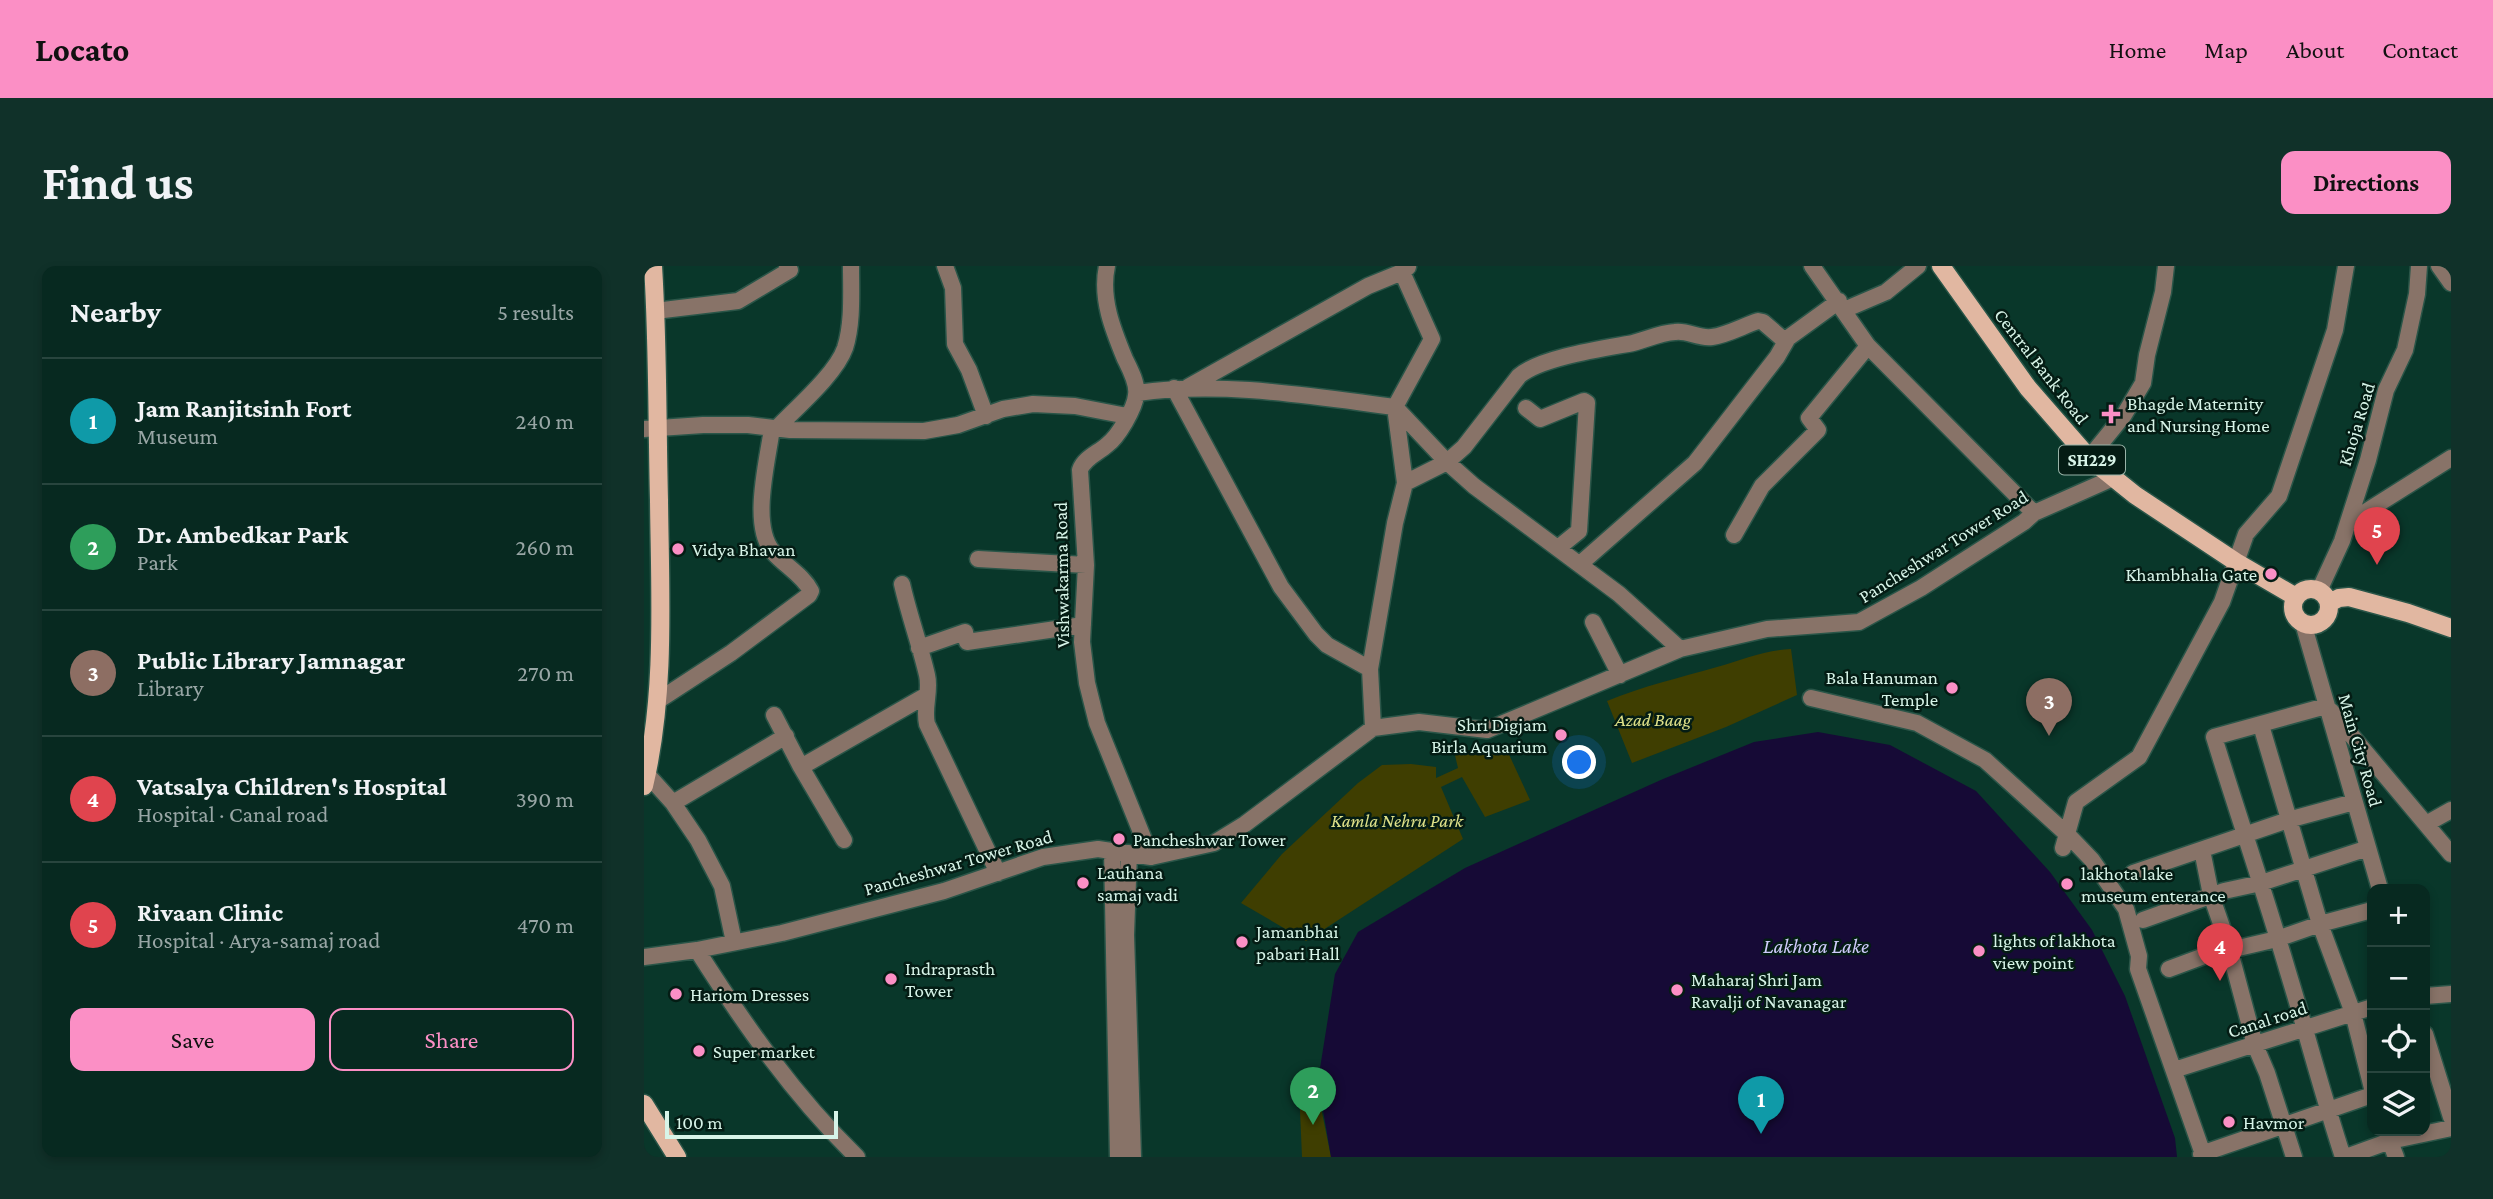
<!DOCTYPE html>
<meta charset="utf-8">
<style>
:root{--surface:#072920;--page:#103129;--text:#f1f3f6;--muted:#98a6a5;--line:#28453e;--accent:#fb8fc5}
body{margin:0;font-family:"Crimson Pro",serif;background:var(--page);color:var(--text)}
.controls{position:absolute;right:21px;bottom:21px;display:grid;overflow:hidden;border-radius:14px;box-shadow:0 4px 10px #0003}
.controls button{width:63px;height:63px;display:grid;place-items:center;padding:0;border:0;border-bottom:2px solid var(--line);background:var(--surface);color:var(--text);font:35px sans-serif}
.scale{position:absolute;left:21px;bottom:18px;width:173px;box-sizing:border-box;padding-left:7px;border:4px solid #d7f4e8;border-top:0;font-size:19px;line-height:24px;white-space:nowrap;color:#d7f4e8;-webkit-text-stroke:5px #041c14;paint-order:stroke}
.you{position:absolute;left:936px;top:497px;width:24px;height:24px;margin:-18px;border:5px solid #fff;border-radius:50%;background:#1a73e8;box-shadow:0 0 0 10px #1a73e833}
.badge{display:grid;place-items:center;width:46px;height:46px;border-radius:50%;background:var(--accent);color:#fff;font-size:23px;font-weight:700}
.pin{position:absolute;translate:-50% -58px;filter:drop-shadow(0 2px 4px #0008)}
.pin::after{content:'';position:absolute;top:37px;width:24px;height:21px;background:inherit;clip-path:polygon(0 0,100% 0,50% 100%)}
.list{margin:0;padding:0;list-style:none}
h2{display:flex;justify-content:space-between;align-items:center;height:91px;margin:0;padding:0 28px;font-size:30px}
h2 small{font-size:23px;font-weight:400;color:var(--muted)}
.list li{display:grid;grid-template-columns:46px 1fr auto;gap:21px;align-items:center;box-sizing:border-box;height:126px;padding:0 28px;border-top:2px solid var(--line)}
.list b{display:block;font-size:26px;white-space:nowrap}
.list p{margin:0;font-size:23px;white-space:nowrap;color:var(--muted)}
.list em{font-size:23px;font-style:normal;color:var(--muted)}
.actions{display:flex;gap:14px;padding:21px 28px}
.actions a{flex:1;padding:16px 0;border:2px solid var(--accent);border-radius:14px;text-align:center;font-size:24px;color:var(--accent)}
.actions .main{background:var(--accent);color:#111}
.icon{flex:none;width:38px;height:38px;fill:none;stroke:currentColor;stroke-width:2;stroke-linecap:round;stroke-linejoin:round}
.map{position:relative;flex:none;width:1807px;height:891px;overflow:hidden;border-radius:14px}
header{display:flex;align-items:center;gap:42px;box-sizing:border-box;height:98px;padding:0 35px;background:var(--accent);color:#111}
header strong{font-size:33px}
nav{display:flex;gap:38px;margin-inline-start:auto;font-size:24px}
.intro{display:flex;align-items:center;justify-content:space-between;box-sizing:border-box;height:168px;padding:0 42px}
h1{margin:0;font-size:49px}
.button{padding:18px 32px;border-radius:14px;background:var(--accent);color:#111;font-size:24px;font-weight:700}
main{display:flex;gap:42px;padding:0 42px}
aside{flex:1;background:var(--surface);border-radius:14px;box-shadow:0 4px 10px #0003}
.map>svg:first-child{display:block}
</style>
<header>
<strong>Locato</strong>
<nav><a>Home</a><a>Map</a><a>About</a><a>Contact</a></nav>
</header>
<div class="intro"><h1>Find us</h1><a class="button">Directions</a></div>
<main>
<aside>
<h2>Nearby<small>5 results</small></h2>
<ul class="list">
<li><span class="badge" style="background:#0f9aa8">1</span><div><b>Jam Ranjitsinh Fort</b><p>Museum</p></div><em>240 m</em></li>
<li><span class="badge" style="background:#2e9e5b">2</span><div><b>Dr. Ambedkar Park</b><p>Park</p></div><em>260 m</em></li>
<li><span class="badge" style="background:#8d6e63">3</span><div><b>Public Library Jamnagar</b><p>Library</p></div><em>270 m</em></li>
<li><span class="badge" style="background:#e0444e">4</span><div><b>Vatsalya Children's Hospital</b><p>Hospital · Canal road</p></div><em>390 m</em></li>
<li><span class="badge" style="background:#e0444e">5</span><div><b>Rivaan Clinic</b><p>Hospital · Arya-samaj road</p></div><em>470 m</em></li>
</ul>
<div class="actions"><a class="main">Save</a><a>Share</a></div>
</aside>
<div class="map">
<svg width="1807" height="891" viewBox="0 0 1807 891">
<rect width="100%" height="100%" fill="#09372a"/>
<path fill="#3f3e01" d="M1147,383L1153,429L1082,461L988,497L963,435C999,420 1035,412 1073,401C1098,394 1121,384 1147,383Z
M862,482L886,534L841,551L818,511L797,521L819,573L662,675L597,637L638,588L714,517L738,499L767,498L792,501V512L814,502L810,485Z
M655,821L673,822L687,891H658Z"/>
<path fill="#160a36" d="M1174,466L1246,479L1332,525L1406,606L1448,664L1481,730L1531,872L1533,891H687L674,815L691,708L714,666L821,602L1019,513L1110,476Z"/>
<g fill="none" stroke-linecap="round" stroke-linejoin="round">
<g stroke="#2a5548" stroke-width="19">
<path id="minor" d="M301,0L309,22L311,78L325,104L342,150
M463,0C456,32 469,64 481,93C486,103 494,118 492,129C491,142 474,171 463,179C454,187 440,192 436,204L442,299L438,376L443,417L453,457L507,591
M1168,0L1224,80L1390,247
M1795,0L1807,17
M758,6L788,73L751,141L803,196L830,220L975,328L1036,383
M1200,44L1242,26L1274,0
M11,45L94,35L146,4L143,0
M544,121L724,20L758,6L764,1
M530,122L637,321L672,368L683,379L726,403
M493,127C580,115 665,130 751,141L761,217L751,257L726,403L729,462
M882,142L896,153L940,135L943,137L935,265L914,282
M133,162C152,142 192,108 201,82C209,57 207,27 207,0
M0,163L59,159H104L146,164L280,165L314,159L359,143L389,138L431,140L483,150
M1445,192L1480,149L1499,117L1503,89L1519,26L1522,0
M761,217L803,196L820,181L875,110C896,92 956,83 984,78C1000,75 1014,67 1031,66C1044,64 1054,73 1068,71C1083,69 1099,60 1114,55L1119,56L1141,75
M1704,257L1807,192
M1090,269L1118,220L1174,164L1165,152L1224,80
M334,293L442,299
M936,298L1051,197L1133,91L1144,72L1195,35
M258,318C265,349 276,379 283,409C287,425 279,442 283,458L354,607
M1675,325L1698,275L1724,194L1742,124L1761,84L1773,28L1775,0
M949,356L976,409
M1659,357L1736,623
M275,382L321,366L323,376L439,359
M1167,432L1273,457L1341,494L1425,570L1448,594L1482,643L1495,690L1494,703L1560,891
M15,434L87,387L165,329L167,325C159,309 140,299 129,286C106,259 124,194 128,162
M1682,440L1570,471C1594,549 1621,627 1644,706C1663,768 1679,830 1699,891
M1687,445L1807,588
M130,449L157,501L283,429
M1619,466L1676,658L1709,747L1728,822
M157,501L200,574
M3,508L29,537L54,574L78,620L90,676
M29,537L142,470
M1782,558L1807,544
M1419,582L1432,536L1495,491L1578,336L1602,268L1635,230L1691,64L1702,0
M1558,584L1567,629L1584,678L1611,779L1623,807L1650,891
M468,585L474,891
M485,587L482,669L489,891
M1489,607L1644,554L1710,536
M1499,654L1580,625L1617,617L1724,582
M53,684C100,758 150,830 213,891
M0,691L53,684L138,667L300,625L399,591L454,583L507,591L570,577L601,558L729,462L775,456L843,464L1036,383L1123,363L1215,356L1277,322L1380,256L1390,247L1469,212
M1525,703L1560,690L1633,673L1676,658L1728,644
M1781,730L1807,728
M1781,768L1807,851
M1530,804L1728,741
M1742,865L1752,891
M1557,888L1728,829
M1702,891L1746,875L1807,862"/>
</g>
<g stroke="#2a5548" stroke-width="21">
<path id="major" d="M1297,0L1384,122L1445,192L1491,229L1592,296L1652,331
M1649 341a18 18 0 1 1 36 0a18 18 0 1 1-36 0Z
M1685,337L1695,332L1705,331L1764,347L1807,362
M0,520C22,426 16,329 15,234C13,156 14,78 9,0
M0,838L33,891"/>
</g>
<use href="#minor" stroke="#887368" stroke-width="16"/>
<use href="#major" stroke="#e1b7a1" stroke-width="18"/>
</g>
<g fill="#fb8fc5" stroke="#041c14" stroke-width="2.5">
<path d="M1463.5 137.5h7v7h7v7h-7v7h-7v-7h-7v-7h7z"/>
<circle cx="34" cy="283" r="7"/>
<circle cx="1627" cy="308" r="7"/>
<circle cx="1308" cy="422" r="7"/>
<circle cx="917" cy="469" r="7"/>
<circle cx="475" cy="573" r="7"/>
<circle cx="439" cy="617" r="7"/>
<circle cx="1423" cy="618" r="7"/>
<circle cx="598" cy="676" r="7"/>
<circle cx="1335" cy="685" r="7"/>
<circle cx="247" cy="713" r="7"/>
<circle cx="1033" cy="724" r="7"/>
<circle cx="32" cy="728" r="7"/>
<circle cx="55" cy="785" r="7"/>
<circle cx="1585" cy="856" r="7"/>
</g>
<g text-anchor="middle" stroke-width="5" stroke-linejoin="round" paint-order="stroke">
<rect fill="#041c14" stroke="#98b3a8" stroke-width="2" x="1415" y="179.5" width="66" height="29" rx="5"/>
<g font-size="18" font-weight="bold" fill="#d7f4e8">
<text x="1448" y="200">SH229</text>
</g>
<g font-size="19" fill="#d7f4e8" stroke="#041c14">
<text transform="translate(1398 100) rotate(52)" y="7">Central Bank Road</text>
<text transform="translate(1712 158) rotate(-73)" y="7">Khoja Road</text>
<text transform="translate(1299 280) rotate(-32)" y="7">Pancheshwar Tower Road</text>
<text transform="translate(417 309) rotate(-91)" y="7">Vishwakarma Road</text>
<text transform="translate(1717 484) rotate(74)" y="7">Main City Road</text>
<text transform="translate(314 596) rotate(-16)" y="7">Pancheshwar Tower Road</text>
<text transform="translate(1623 753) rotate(-18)" y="7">Canal road</text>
</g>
<g font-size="19" fill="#d7f4e8" stroke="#041c14" text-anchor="start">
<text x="1483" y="144">Bhagde Maternity<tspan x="1483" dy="22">and Nursing Home</tspan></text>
<text x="48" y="290">Vidya Bhavan</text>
<text x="1613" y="315" text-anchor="end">Khambhalia Gate</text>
<text x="1294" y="418" text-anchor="end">Bala Hanuman<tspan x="1294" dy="22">Temple</tspan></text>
<text x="903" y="465" text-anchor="end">Shri Digjam<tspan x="903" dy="22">Birla Aquarium</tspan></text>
<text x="489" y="580">Pancheshwar Tower</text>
<text x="453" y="613">Lauhana<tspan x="453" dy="22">samaj vadi</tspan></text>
<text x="1437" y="614">lakhota lake<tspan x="1437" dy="22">museum enterance</tspan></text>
<text x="612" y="672">Jamanbhai<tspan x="612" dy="22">pabari Hall</tspan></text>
<text x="1349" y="681">lights of lakhota<tspan x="1349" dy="22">view point</tspan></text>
<text x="261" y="709">Indraprasth<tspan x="261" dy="22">Tower</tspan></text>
<text x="1047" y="720">Maharaj Shri Jam<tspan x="1047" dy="22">Ravalji of Navanagar</tspan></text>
<text x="46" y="735">Hariom Dresses</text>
<text x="69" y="792">Super market</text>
<text x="1599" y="863">Havmor</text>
</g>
<g font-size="19" font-style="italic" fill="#dfe189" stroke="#041c14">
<text x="1009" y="460">Azad Baag</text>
<text x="753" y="561">Kamla Nehru Park</text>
</g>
<g font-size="21" font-style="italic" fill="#cfcbfb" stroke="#041c14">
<text x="1172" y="687">Lakhota Lake</text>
</g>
</g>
</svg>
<div class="controls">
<button>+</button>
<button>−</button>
<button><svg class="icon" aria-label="locate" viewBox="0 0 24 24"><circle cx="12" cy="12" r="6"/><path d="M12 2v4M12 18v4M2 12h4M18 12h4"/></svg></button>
<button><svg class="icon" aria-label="layers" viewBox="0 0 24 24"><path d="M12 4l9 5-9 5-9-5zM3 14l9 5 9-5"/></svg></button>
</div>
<div class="scale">100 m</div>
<div class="you"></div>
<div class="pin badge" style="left:1117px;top:868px;background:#0f9aa8">1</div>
<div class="pin badge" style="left:669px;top:859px;background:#2e9e5b">2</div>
<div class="pin badge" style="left:1405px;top:470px;background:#8d6e63">3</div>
<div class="pin badge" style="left:1576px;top:715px;background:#e0444e">4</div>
<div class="pin badge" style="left:1733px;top:299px;background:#e0444e">5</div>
</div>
</main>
